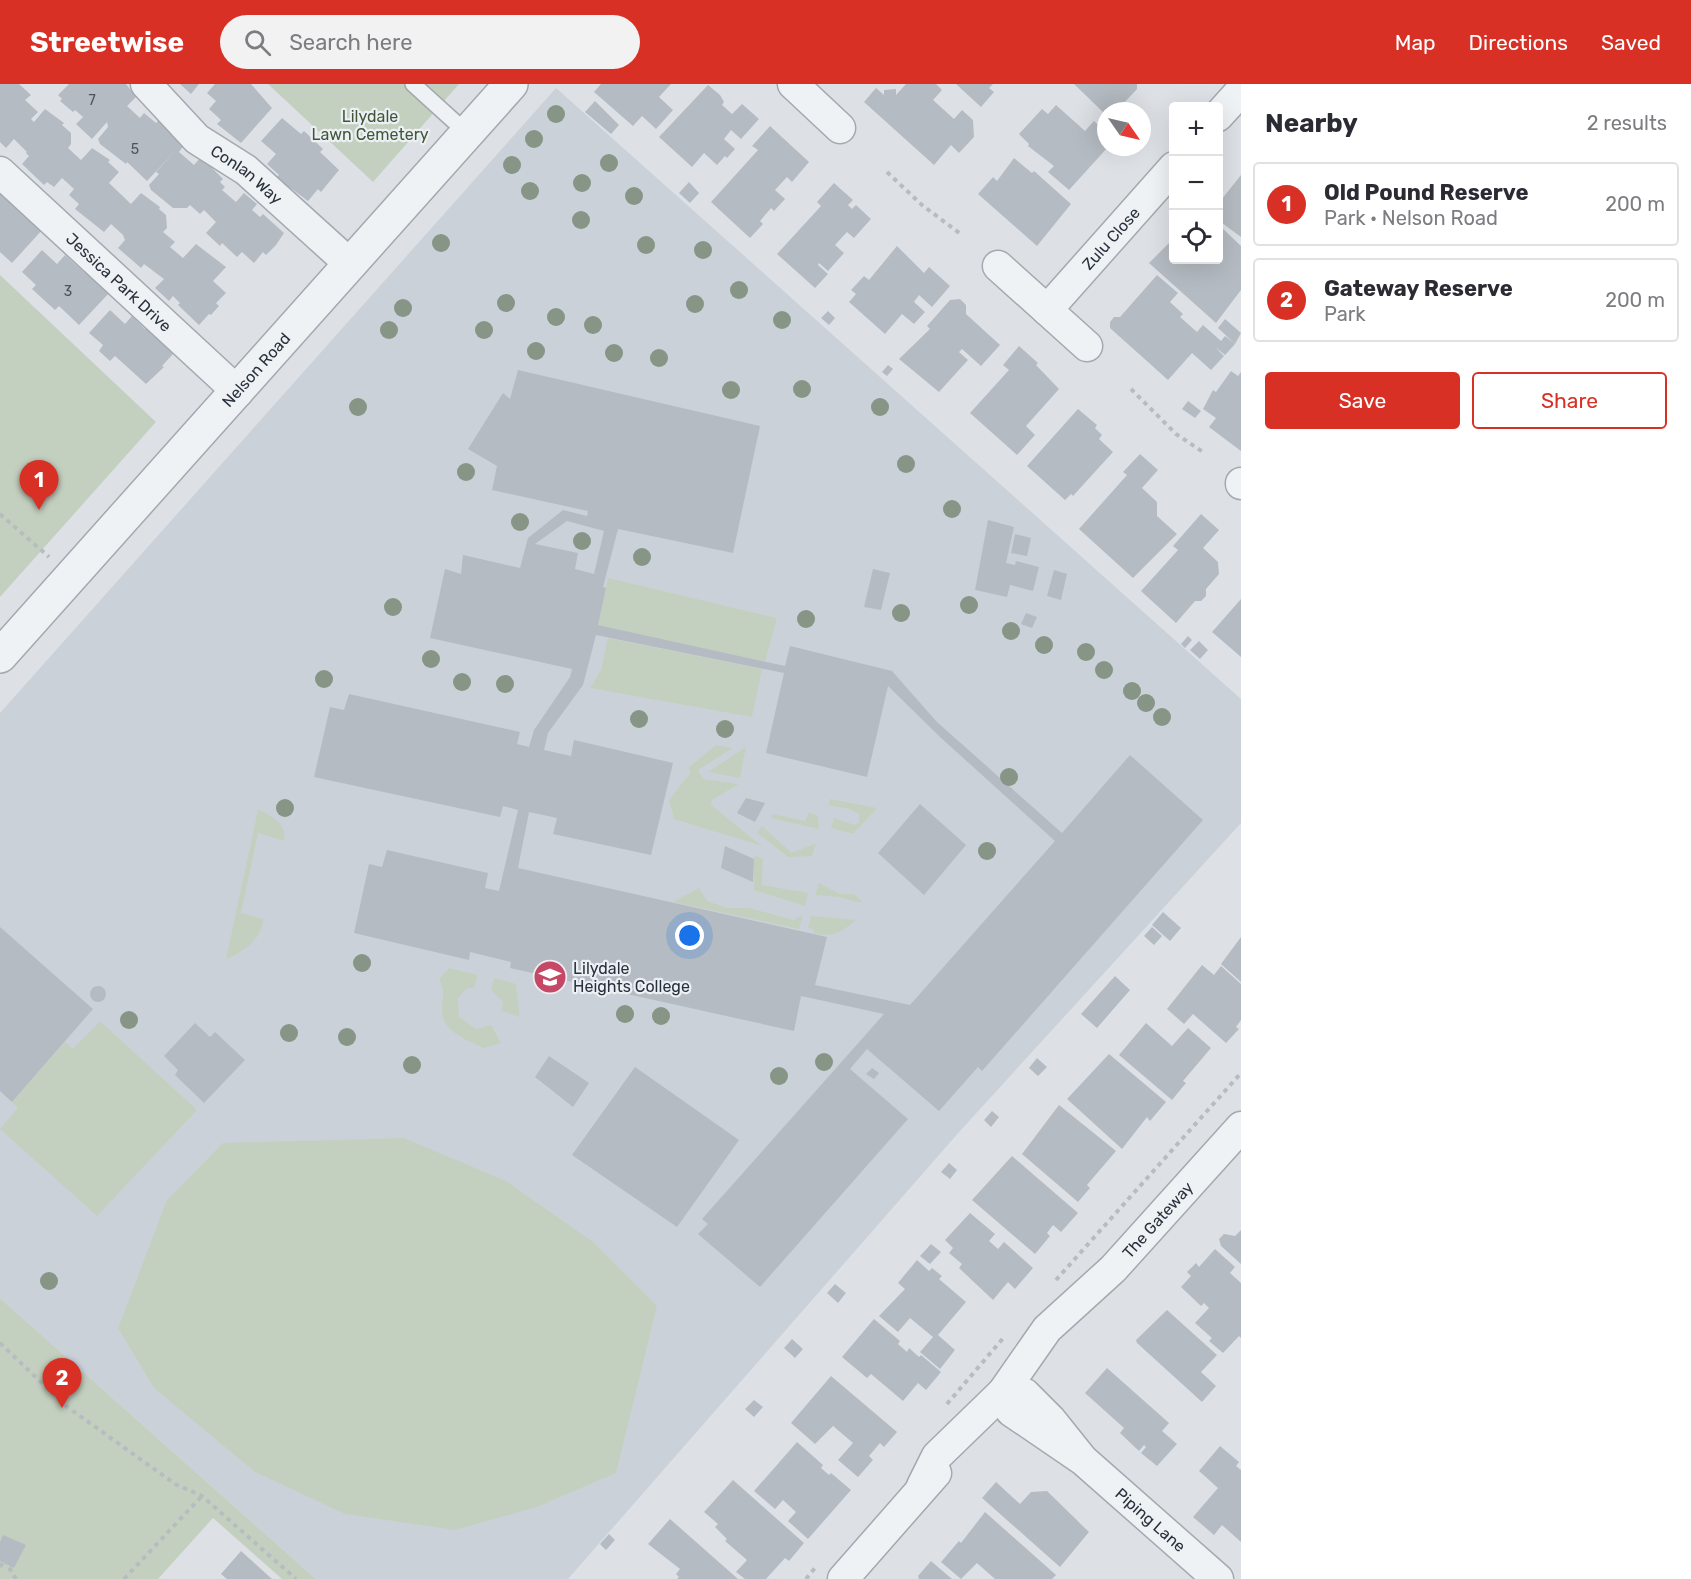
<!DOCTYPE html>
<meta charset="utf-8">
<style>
:root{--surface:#fff;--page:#f2f2f3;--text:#2b2b33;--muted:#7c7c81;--line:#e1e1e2;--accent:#d93025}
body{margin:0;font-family:Rubik,sans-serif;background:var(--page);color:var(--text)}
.controls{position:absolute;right:18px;top:18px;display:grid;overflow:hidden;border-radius:6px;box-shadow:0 6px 24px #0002}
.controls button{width:54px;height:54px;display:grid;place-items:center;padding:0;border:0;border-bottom:2px solid var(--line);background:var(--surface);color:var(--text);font:30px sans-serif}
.compass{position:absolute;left:1097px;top:18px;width:54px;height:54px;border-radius:50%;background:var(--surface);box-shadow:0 6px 24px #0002;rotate:124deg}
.you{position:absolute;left:690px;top:852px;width:21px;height:21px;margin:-15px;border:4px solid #fff;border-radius:50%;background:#1a73e8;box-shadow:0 0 0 9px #1a73e833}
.badge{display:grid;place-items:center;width:39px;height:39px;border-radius:50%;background:var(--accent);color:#fff;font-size:20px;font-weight:700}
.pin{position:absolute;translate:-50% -50px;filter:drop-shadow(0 2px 3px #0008)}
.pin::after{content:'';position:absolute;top:32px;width:21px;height:18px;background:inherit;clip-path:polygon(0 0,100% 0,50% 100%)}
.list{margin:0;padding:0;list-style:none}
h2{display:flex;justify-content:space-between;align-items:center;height:78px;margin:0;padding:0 24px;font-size:26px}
h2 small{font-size:20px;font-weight:400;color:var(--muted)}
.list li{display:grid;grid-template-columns:39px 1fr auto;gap:18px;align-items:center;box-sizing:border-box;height:84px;margin:0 12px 12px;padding:0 12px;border:2px solid var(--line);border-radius:6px}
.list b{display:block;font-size:22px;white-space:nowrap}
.list p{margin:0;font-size:20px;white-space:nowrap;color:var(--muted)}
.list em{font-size:20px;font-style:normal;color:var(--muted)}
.actions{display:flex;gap:12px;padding:18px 24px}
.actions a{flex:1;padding:14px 0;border:2px solid var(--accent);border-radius:6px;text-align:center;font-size:21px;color:var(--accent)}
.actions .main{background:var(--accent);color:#fff}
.icon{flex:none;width:33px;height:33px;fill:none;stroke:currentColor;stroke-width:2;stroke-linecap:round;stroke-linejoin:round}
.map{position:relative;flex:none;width:1241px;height:1495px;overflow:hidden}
header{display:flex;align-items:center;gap:36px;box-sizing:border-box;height:84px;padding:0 30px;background:var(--accent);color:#fff}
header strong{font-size:28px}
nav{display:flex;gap:33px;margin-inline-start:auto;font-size:21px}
.search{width:420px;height:54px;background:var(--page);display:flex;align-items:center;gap:15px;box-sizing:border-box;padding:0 21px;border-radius:33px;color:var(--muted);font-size:22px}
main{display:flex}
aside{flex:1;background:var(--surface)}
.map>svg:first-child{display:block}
</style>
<header>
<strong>Streetwise</strong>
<div class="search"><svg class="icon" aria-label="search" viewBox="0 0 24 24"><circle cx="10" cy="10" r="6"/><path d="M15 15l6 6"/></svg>Search here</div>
<nav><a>Map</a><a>Directions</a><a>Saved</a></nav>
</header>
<main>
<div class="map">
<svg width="1241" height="1495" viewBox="0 0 1241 1495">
<rect width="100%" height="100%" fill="#dde1e6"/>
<path fill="#cbd1d8" d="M556,4L1241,615V739L960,1047L568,1495H316L0,1214V629Z"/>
<path fill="#c4d0bf" d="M268,0H459L373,98Z
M0,191L156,338L0,513Z
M608,494L777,534L765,578L598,541Z
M608,554L762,585L752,633L590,604L601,586Z
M716,661L733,664L698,686L703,695L739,700L712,716L711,721L762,762L674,735L669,716L690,689L689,683Z
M746,663L740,694L708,688Z
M830,715L877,724L853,750L831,744L834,734L855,741L859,738V730L850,725L828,721Z
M258,726C272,731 287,740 284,757L258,749L241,829L263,835C262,856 243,868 226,875Z
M809,728L818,732L819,745L771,734L773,730L805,737Z
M762,742L792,769L816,759L812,772L788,773L757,749Z
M754,771L763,775L762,801L808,809L805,822L754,806Z
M819,799L840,810H854L862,817L860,819L839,813L815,811Z
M699,804L707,817L728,824H750L793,836L803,831L799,845L673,818Z
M811,832L856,836C841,849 832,854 813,849L814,845L808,844Z
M449,884L478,891L474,904H467L458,914L459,933L476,945L491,941L501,959L484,964C466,956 440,947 442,923C443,911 445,906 439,895Z
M494,894L516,900L520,933L501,927L503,918L491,906Z
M100,937L197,1026L97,1132L0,1045L18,1024L12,1018L65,958L73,965Z
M404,1054L506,1097L593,1158L657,1222L616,1389L537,1423L455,1446L345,1430L255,1388L154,1304L118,1244L167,1116L223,1059Z
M0,1214L316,1495H282L213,1434L158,1495H0Z"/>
<path fill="#b5bbc2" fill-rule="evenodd" d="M0,0H19L31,11L25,16L38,28L31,35L34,38L45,25L64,39L62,41L71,49V60L68,64L81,76L92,64L110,76L108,78L119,88L109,99L131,120L141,109L160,123L159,125L166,131L167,144L163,148L175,158L170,163L183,174L196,160L226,183L213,197L226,209L216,219L219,222L211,231L209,230L199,241L178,221L180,219L173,212L169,217L155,204L164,195L144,180L141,184L118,164L125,156L123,151L111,140L104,148L75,125L79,120L69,111L74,105L62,94L54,103L47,98L44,101L22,80L29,72L26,69L27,68L14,55L6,64L0,58Z
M69,0H126L136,13L127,22L140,34L144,29L156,39L160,35L184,61L179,68L194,81L201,73L223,95L220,98L225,103L222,106L236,118L244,109L257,120L252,126L260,133L263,130L284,149L276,161L266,171L263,168L254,179L242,168L237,173L222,159L220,162L206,149L216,138L204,126L200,130L190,121L187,124H173L151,106L149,101L159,90L156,88L177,65L147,97L127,78L126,80L100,60L98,55L108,43L107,38L92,55L76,40L83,33L75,26L73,28L60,17L62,15L58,11Z
M180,0H199L191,10Z
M215,0H251L272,24L241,59L217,40L221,36L209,25L216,17L207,9Z
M601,0H671L659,13L673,26L656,45L642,32L633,42L594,8Z
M906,0H936L942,6L933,16L954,35L962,26L973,36L974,53L959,69L951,61L934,81L864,18L876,4L884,11V6L896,5V11Z
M956,0H993L989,4L994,8L981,23Z
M1074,0H1137V5L1123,20L1131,27H1106V31Z
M708,1L720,11L724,18L722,21L732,30L742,20L759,35L741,55L731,46L724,55L735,65L727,74L725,72L717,81L704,69L692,83L659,53Z
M595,17L619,41L611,50L585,28Z
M1056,21L1085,47L1094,37L1106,48L1108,63L1069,106L1048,88L1054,82L1028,62L1029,60L1019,50L1042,25L1048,30Z
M282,34L301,50L304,47L323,65L320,68L339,86L321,108L318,105L308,117L276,93L279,91L267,80L276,70L261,57Z
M770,42L809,78L792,98L787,93L775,106L785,115L774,127L771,124L760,137L763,140L750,154L711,118L758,66L752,62Z
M1014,74L1032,89L1034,87L1071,120L1037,162L978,110L993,93L997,97Z
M1241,91V153L1218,136V120Z
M689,98L699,109L690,119L679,109Z
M834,99L853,116L848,121L852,125L856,121L871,135L854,154L847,148L835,161L844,169L828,187L819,179L818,181L828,190L815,204L777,170L821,122L817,118Z
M0,106L43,145L12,179L0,168Z
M1218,140L1241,162V206L1216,239L1149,179L1173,155V176H1218Z
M897,162L924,189L929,183L950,202L932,223L919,211L914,218L925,228L914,240L902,230L885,250L849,218L856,210L851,206L864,192L869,196Z
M42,166L57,180L65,171L85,189L89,185L110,208L79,241L59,222L55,226L32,205L36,201L22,188Z
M1157,191L1178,209L1170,218L1183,230L1180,233L1197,248L1203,241L1221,257L1225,252L1235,260L1225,271L1215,263L1224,272L1211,286L1192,269L1168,296L1110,244V238L1114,233H1120Z
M960,215L966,221V230L1000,261L981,282L962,265L959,268L968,276L939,308L899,275L930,245L927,242L950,216Z
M110,226L125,240L132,232L145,245L148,242L173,270L162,282L164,283L146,300L115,272L110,277L99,267L103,261L89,249Z
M828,227L835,234L829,241L821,234Z
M1225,235L1241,249L1235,260L1218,244Z
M1019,262L1038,279L1036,281L1059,305L1026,342L1035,351L1017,371L970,329L1009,286L1003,281Z
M888,281L893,285L887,292L882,288Z
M518,286L760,342L733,469L618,445L603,503L606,504L598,541L785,582L790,562L892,587L937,638L1062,749L1130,671L1203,736L982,987L978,983L939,1027L867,965L850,985L908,1035L760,1203L698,1150L708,1140L702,1135L884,930L801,912L794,947L510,884L511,878L470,868L469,876L354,849L369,780L382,783L387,766L488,789L485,804L499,807L518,726L503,722L500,733L314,693L330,623L344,626L349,610L520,648L517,660L529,663L534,646L570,593L572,585L430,554L445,485L461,490L463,471L520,484L528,454L563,426L587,432L588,427L492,406L497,382L468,365L503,309L510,315ZM567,437L604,447L594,490L575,485L578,469L535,460ZM596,551L784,589L766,669L867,693L888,602L940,653L1055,757L910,921L815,901L827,853L518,784L529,728L557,734L553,750L651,771L673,679L574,656L571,672L544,666L548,649L583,601Z
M1231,287L1238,292L1241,288V367L1209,343L1216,334L1203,325L1213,306L1216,308Z
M1188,317L1201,327L1195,334L1182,325Z
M1078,325L1097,341L1095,344L1102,351L1099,355L1113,368L1073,412L1071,410L1065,416L1027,382Z
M1140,370L1158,386L1142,404L1157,418V432L1177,450L1133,494L1079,445L1127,391L1123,388Z
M1201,430L1219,446L1203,464L1218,478L1219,490L1206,505V512L1201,517H1195L1176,539L1141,507L1178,466L1173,462Z
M988,436L1014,443L1006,479L1015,481L1016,477L1039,483L1033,507L1010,501L1007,513L975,506Z
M1015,450L1031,454L1027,472L1011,469Z
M873,485L890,489L881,526L864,523Z
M1054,486L1067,490L1061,516L1047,512Z
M1241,515V573L1212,548Z
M1026,529L1037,533L1032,544L1021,540Z
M1188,552L1192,556L1185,564L1181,560Z
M1199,557L1208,566L1200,575L1190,566Z
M746,714L765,719L755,738L737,729Z
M920,720L966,761L924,811L878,769Z
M725,762L754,775L753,798L721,784Z
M1163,828L1181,844L1170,857L1152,841Z
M0,843L93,925L12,1018L0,1007Z
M1152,843L1162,852L1154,861L1144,852Z
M1241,853V898L1221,880Z
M1202,881L1214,891L1221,882L1241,900V936L1236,943L1239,945L1226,959L1193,930L1184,940L1167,925Z
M1115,892L1130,906L1097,944L1081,930Z
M90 910a8 8 0 1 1 16 0a8 8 0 1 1-16 0Z
M195,939L210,953L215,948L245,976L204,1019L175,991L178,986L164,972Z
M1146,939L1172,962L1188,944L1211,964L1183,997L1186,999L1172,1016L1119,971Z
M1109,970L1166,1018L1150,1037L1147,1033L1122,1065L1067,1015Z
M549,972L589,999L573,1023L535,993Z
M1037,974L1047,983L1038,992L1029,984Z
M635,983L739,1056L677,1143L572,1071Z
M872,984L879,989L874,995L866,990Z
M1059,1021L1116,1067L1087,1101L1090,1104L1078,1118L1022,1070Z
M992,1027L999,1033L991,1043L984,1036Z
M1012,1072L1078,1129L1061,1148L1053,1141L1047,1149L1050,1152L1035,1170L972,1116Z
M949,1079L957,1086L950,1095L941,1088Z
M970,1129L995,1150L989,1157L998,1165L1004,1158L1033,1184L1015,1205L1008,1198L993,1216L959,1184L962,1180L949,1169L953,1164L945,1156Z
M1241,1146V1180L1221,1162L1219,1155L1224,1150L1235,1152Z
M931,1160L941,1168L930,1180L920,1172Z
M1215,1165L1235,1183L1230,1189L1241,1199V1254L1239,1252L1223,1269L1209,1257L1212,1254L1195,1239L1209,1224L1204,1219L1201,1222L1181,1203L1191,1192L1187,1188L1196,1179L1199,1183Z
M917,1176L929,1187L932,1184L942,1192L939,1195L966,1218L938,1251L955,1266L940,1285L920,1268L933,1253L910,1234L898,1248L879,1232L905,1205L898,1199Z
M835,1200L846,1209L838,1219L827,1209Z
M1167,1226L1217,1271L1201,1288L1216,1302L1202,1318L1137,1259L1136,1256Z
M874,1235L900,1257L898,1260L907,1268L909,1264L919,1273L921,1271L941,1288L926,1306L918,1299L903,1317L871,1290L867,1294L842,1273Z
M792,1255L803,1265L795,1274L784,1264Z
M1107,1284L1169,1339L1162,1347L1177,1360L1157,1382L1141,1369L1146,1363L1144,1361L1139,1367L1120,1349L1124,1344L1085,1309Z
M831,1292L897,1348L884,1363L880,1359L869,1372L873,1376L858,1393L838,1376L853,1359L833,1342L815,1360L791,1339Z
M754,1316L763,1323L754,1333L745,1325Z
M797,1358L823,1381L821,1384L829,1391L831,1389L851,1406L808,1455L788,1437L796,1428L783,1416L775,1425L754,1407Z
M1220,1362L1239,1378L1236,1382L1241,1386V1458L1222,1441L1214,1451L1193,1433L1218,1404L1199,1387Z
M733,1396L804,1459L789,1477L785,1474L766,1495H745L736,1488L747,1476L725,1457L727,1455L715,1443L718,1440L704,1428Z
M996,1398L1020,1420L1031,1408L1047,1407L1089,1448L1060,1483L982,1414Z
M985,1428L1056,1491L1052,1495H995L977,1479L961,1495L941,1478L959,1457L961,1459Z
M670,1435L738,1495H677L679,1493L676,1490L680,1485L648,1460Z
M609,1450L615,1456L606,1466L600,1460Z
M3,1451L26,1461L14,1484L0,1477V1458Z
M241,1467L272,1495H227L221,1490Z
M931,1477L952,1495H919L918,1492Z"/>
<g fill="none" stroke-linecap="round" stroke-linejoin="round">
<g stroke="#a3a9b0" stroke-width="18">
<path id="service" d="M413,0L467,49"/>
</g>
<g stroke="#a3a9b0" stroke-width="33">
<g id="minor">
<path id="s1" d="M146,0L197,55L246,86L351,181"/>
<path d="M793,0L840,44"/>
<path d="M1218,32L1237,11"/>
<path id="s2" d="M0,88L238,308"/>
<path d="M998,182L1087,262"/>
<path id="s3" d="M1047,226L1174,83"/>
<path d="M1241,399V400"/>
<path id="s4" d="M1083,1376L1011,1327L1003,1308L1025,1310L1051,1336L1083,1376L1218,1495"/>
<path id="s5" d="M922,1402L937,1372L1003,1308L1047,1245L1113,1185L1241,1043"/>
<path d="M843,1495L936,1389"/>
</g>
</g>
<g stroke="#a3a9b0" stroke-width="36">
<g id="tertiary">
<path id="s6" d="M0,572L511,0"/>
</g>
</g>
<path stroke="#b7bcc1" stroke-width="4" stroke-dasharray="4.5 4.5" stroke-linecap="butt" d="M887,88L922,121L962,151
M1131,305L1176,350L1203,368
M0,430L49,473
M1056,1196L1241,989
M0,1259L66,1322L175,1400L202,1412L296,1495
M947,1320L1005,1252
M0,1468L16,1495
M0,1483L5,1475
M124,1495L202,1412
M806,1495L815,1484"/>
<use href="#service" stroke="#eff2f5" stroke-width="15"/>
<use href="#minor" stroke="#eff2f5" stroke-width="30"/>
<use href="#tertiary" stroke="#eff2f5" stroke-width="33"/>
</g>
<g fill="#869585">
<circle cx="556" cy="30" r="9"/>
<circle cx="534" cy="55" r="9"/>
<circle cx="609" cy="79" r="9"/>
<circle cx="512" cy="81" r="9"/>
<circle cx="582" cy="99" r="9"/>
<circle cx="530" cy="107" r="9"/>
<circle cx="634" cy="112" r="9"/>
<circle cx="581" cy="136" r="9"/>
<circle cx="441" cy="159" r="9"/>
<circle cx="646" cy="161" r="9"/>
<circle cx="703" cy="166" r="9"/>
<circle cx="739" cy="206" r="9"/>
<circle cx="506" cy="219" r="9"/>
<circle cx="695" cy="220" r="9"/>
<circle cx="403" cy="224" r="9"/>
<circle cx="556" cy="233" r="9"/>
<circle cx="782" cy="236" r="9"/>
<circle cx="593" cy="241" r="9"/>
<circle cx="389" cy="246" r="9"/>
<circle cx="484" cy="246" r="9"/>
<circle cx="536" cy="267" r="9"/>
<circle cx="614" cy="269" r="9"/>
<circle cx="659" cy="274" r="9"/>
<circle cx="802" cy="305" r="9"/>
<circle cx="731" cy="306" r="9"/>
<circle cx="358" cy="323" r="9"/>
<circle cx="880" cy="323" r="9"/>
<circle cx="906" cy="380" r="9"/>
<circle cx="466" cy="388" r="9"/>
<circle cx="952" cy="425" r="9"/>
<circle cx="520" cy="438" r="9"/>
<circle cx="582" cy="457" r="9"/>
<circle cx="642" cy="473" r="9"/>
<circle cx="969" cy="521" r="9"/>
<circle cx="393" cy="523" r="9"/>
<circle cx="901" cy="529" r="9"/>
<circle cx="806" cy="535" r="9"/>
<circle cx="1011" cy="547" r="9"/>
<circle cx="1044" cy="561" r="9"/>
<circle cx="1086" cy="568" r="9"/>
<circle cx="431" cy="575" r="9"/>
<circle cx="1104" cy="586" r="9"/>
<circle cx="324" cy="595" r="9"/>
<circle cx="462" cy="598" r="9"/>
<circle cx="505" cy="600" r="9"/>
<circle cx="1132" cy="607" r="9"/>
<circle cx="1146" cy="619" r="9"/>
<circle cx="1162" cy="633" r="9"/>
<circle cx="639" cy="635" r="9"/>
<circle cx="725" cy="645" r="9"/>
<circle cx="1009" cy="693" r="9"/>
<circle cx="285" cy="724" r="9"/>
<circle cx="987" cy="767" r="9"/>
<circle cx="362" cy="879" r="9"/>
<circle cx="625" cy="930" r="9"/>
<circle cx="661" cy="932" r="9"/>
<circle cx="129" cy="936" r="9"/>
<circle cx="289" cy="949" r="9"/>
<circle cx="347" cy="953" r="9"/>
<circle cx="824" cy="978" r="9"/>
<circle cx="412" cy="981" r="9"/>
<circle cx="779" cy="992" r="9"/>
<circle cx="49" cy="1197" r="9"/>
</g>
<defs>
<g id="school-disc" transform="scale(1.725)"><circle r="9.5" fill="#c54866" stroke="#ecf0f4"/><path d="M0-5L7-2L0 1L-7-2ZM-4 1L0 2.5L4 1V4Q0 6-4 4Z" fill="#fff"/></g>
</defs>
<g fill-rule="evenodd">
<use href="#school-disc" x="550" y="893"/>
</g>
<g text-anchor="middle" stroke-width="4.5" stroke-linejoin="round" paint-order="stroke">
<g font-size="14" fill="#4b545e">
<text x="92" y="21">7</text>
<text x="135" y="70">5</text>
<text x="68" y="212">3</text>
</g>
<g font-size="16" fill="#3f5736" stroke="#ecf0f4">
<text x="370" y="38">Lilydale<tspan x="370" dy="18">Lawn Cemetery</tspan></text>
</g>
<g font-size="16" fill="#28313c" stroke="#ecf0f4">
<text dy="6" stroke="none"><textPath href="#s1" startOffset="136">Conlan Way</textPath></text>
<text dy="6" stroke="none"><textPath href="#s3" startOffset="96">Zulu Close</textPath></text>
<text dy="6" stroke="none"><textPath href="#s2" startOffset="162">Jessica Park Drive</textPath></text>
<text dy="6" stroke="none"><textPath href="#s6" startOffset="384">Nelson Road</textPath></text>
<text dy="6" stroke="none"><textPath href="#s5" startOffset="358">The Gateway</textPath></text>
<text dy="6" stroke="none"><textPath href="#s4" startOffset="308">Piping Lane</textPath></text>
</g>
<g font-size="16" fill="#28313c" stroke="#ecf0f4" text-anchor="start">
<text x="573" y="890">Lilydale<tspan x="573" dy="18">Heights College</tspan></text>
</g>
</g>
</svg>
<div class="controls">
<button>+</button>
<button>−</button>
<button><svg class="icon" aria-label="locate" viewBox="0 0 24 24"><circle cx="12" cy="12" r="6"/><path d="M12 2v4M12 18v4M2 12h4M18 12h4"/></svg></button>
</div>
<svg class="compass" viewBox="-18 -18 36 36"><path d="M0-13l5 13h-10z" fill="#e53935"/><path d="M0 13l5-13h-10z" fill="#7c7c81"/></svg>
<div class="you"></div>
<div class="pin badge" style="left:39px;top:426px">1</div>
<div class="pin badge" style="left:62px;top:1324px">2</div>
</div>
<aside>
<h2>Nearby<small>2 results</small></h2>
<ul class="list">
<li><span class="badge">1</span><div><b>Old Pound Reserve</b><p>Park · Nelson Road</p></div><em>200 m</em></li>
<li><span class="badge">2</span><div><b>Gateway Reserve</b><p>Park</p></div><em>200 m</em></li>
</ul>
<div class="actions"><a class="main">Save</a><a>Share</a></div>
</aside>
</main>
